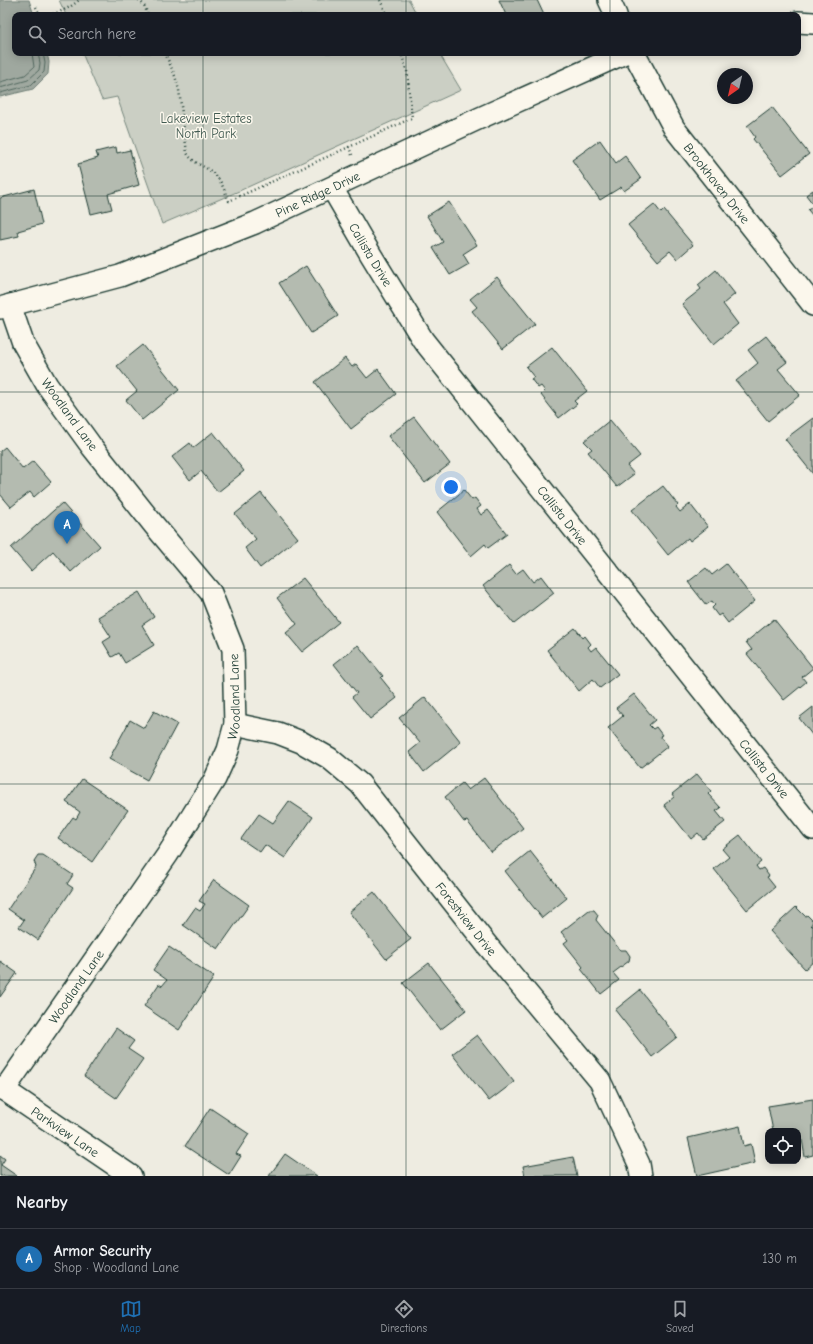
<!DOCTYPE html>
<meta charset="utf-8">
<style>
:root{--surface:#171b24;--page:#242831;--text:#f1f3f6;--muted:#9ea1a6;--line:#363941;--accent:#1f6fb2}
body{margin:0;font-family:"Comic Neue",sans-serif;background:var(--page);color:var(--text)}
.controls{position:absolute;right:12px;bottom:12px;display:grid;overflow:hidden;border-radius:8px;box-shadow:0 2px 10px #0003}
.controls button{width:36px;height:36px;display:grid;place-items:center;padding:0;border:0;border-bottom:1px solid var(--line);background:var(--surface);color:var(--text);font:20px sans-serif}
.compass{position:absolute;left:717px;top:68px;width:36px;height:36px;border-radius:50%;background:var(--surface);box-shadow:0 2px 10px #0003;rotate:214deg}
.you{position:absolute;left:451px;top:487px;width:14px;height:14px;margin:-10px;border:3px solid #fff;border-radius:50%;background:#1a73e8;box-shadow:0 0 0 6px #1a73e833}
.badge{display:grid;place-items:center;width:26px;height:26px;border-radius:50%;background:var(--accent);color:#fff;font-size:13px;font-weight:700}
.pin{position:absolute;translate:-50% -33px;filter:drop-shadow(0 1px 2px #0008)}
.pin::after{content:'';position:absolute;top:21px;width:14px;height:12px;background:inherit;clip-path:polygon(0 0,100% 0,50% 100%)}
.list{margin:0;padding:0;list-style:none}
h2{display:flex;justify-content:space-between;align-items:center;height:52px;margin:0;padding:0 16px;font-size:17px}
h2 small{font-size:13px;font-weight:400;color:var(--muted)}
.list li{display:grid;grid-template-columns:26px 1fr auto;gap:12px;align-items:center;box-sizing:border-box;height:60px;padding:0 16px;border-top:1px solid var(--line)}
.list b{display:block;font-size:15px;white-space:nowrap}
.list p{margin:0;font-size:13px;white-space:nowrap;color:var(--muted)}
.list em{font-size:13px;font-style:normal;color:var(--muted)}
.icon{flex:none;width:22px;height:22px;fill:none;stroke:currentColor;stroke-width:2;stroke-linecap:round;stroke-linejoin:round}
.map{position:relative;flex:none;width:813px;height:1176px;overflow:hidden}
.search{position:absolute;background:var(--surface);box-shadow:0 2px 10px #0003;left:12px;right:12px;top:12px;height:44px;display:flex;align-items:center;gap:10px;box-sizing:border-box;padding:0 14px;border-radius:8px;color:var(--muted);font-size:15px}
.sheet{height:112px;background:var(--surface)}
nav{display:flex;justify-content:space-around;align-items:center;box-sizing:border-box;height:56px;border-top:1px solid var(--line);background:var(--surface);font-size:11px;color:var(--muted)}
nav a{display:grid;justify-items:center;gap:2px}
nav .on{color:var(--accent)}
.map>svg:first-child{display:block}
</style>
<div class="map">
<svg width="813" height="1176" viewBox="0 0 813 1176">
<rect width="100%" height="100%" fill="#eeece1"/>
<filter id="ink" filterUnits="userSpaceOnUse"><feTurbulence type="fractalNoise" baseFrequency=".025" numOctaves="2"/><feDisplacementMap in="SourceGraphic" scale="8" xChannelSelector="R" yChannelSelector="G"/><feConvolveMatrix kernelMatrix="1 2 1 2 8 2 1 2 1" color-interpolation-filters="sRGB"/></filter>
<g filter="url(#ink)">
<path fill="#cbcfc4" stroke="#75867c" d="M59,0H409L417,15H66Z
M82,53H439L461,90L239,191L162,224L117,97L102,100Z"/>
<path fill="#9fa89f" stroke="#6c7d74" d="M0,0H29L34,15H15V53H47L49,62L48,74L33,89L0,97Z"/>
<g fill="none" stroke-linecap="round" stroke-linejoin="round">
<path stroke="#52685f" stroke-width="1" d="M0,82L25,75L34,67L32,53
M0,88L28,80L39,70L40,63L38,53
M0,93L31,85L44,72L45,63L43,53"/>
</g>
<path fill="#b4bbb0" stroke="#1f3d34" d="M499,0H537L544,15H506Z
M772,107L809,154L782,175L753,139L755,137L747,126Z
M600,140L616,163L625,156L641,179L624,191L621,187L600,200L572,160Z
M116,147L117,153L130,150L139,185L108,194L112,209L91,214L78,164L98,158L96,152Z
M34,189L42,224L18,231L19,236L0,240V198Z
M813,190V204L806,195Z
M449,202L477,245L463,254L469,264L450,275L433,248L443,242L427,216Z
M654,204L661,213L664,210L693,245L677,259L670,251L658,261L628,225Z
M813,206V216L808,210Z
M306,266L338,316L311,333L279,283Z
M716,270L735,294L723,304L738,324L714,344L682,304L701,289L698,285Z
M497,277L535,324L503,349L472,311L477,307L470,299Z
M766,336L787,362L778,369L800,395L768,421L736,381L758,363L748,350Z
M143,345L179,390L142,420L126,400L137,391L117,366Z
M552,347L587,391L574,401L577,404L559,418L541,395L545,391L541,386L538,388L531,379L534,377L526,367Z
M345,358L352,367L356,364L367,378L378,369L396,394L351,429L315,382Z
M414,417L450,464L425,483L388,436Z
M813,418V474L785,439Z
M610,420L640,456L627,466L634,474L617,487L588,452L592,449L584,441Z
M213,432L244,471L218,492L201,471L190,480L172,457L190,443L193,448Z
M5,447L23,469L33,461L51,482L34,497L30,492L11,507L0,494V451Z
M663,486L678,505L676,507L680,512L690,504L708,527L690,541L688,538L668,555L632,510Z
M464,490L472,500L475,498L481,506L477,509L481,515L488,510L507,534L488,548L485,544L471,556L437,512Z
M261,493L298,538L260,568L245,548L256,539L235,514Z
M62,503L100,546L71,572L53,551L31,571L11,548Z
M726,564L755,601L728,623L721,614L718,616L712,608L715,605L712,601L706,605L688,582L706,568L712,575Z
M509,565L516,574L523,569L533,582L541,576L554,593L514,624L483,586Z
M303,578L339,622L302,652L286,633L297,624L277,598Z
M139,592L154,617L142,625L154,645L125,663L119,653L112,657L103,642L111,637L98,617Z
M774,619L813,668L802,677L806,682L784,700L747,654L752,650L746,642Z
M575,628L583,638L585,636L591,644L588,647L591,651L596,647L618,674L600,688L593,679L579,691L547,650Z
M358,645L383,676L381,678L397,698L370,719L352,697L357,693L334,664Z
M634,694L655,720L649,725L653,729L656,727L662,735L660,736L668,746L640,768L608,728L623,716L616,708Z
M425,697L461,742L424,772L409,752L420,743L399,718Z
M813,707V736L799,718Z
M154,711L177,724L147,780L109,759L130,720L144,728Z
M697,774L711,791L708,794L721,808L716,811L725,822L703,839L698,833L691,839L664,805L674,797L672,794Z
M484,778L523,828L491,852L467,821L464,822L445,797L462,783L468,790Z
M82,779L128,810L92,862L58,838L73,817L76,819L80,812L66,802Z
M289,801L313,817L285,858L265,845L260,852L241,839L259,814L273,823Z
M740,835L761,862L756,866L759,870L763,868L769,876L767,877L775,887L747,910L714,869L729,857L722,849Z
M530,851L567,898L542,918L505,871Z
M38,855H43L73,875L67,884L73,888L38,940L19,927L24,920L8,909L36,867L34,861Z
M214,880L249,905L218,949L183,925L195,908L200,911L205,904L199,901Z
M374,892L411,939L386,959L349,912Z
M796,907L805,916L807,915L813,921L811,925L813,927V962L805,969L770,931Z
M589,910H594L598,915L596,920L620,950H626L630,956L629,961L613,973L619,980L601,994L581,969L583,967L564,943L568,940L561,932Z
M169,947L214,977L179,1030L144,1006L159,984L162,986L167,980L153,970Z
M0,961L17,973L0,997Z
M429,963L466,1010L440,1030L403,983Z
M640,990L677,1037L652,1057L615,1010Z
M116,1028L134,1041L128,1049L143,1059L116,1098L84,1076Z
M477,1035L514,1082L489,1101L452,1054Z
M813,1099V1155L805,1157L801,1134L798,1135V1131H773L768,1106Z
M210,1108L249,1134L236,1154L241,1156L229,1175L185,1146Z
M740,1126L744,1146L751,1144L755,1163L697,1176L688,1138Z
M285,1154L317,1176H269Z
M0,1155L5,1159L1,1165L17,1176H0Z
M573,1157L577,1176H525L523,1166Z"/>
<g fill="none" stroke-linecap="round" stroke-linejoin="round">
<g stroke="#1f3d34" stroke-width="24">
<g id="street">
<path d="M609,0L616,15"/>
<path d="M798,22L813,23"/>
<path id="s1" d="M634,53L674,128L813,305"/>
<path id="s2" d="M332,188L371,255L423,340L813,829"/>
<path id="s3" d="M0,308L120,276L255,223L480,118L625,53"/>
<path id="s4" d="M235,724L278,733L301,742L329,758L360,784L487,945L600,1081L639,1164L641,1176"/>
<path id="s5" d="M0,1087L131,1176"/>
<path id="s6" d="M4,1090L168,854L215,779L228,750L235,724L233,649L211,593L154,525L92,447L47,385L23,343L10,305"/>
</g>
</g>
<path stroke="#1f3d34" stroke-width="2.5" stroke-dasharray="1 3" stroke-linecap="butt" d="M139,0L144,5L148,15
M380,0L387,15
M36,7L40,15
M49,15C61,12 70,8 79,0
M165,53L175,76L179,90L187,153C194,165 207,166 215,175C222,181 225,193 229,201L349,147
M352,155L349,147L412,118L407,71L401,53"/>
<use href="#street" stroke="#fbf7ec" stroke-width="21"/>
</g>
</g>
<path fill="none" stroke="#1f3d34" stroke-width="1" stroke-opacity="0.55" d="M203,0V15M406,0V15M610,0V15M203,53V1176M406,53V1176M610,53V1176M0,196H813M0,392H813M0,588H813M0,784H813M0,980H813"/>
<g text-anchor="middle" stroke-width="3" stroke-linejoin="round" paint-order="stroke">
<g font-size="13" fill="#415a51" stroke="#fbf7ec">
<text x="206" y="123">Lakeview Estates<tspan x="206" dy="15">North Park</tspan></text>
</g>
<g font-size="13" fill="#1f3d34" stroke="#fbf7ec">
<text dy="5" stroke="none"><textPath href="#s1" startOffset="155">Brookhaven Drive</textPath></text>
<text dy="5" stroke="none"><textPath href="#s3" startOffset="338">Pine Ridge Drive</textPath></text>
<text dy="5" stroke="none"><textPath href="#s2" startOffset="77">Callista Drive</textPath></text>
<text transform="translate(70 414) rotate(54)" y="5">Woodland Lane</text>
<text dy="5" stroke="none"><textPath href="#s2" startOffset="401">Callista Drive</textPath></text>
<text dy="5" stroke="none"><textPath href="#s6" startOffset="462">Woodland Lane</textPath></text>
<text dy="5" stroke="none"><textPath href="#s2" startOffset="725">Callista Drive</textPath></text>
<text dy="5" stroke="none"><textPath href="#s4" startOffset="313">Forestview Drive</textPath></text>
<text dy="5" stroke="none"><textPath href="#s6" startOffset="126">Woodland Lane</textPath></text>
<text dy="5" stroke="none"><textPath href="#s5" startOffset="79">Parkview Lane</textPath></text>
</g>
</g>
</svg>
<div class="controls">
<button><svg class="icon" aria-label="locate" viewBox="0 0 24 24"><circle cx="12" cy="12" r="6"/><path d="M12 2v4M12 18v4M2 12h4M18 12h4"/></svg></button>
</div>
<svg class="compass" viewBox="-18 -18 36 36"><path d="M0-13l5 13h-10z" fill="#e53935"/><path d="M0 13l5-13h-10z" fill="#9ea1a6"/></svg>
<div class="you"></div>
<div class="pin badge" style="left:67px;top:544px">A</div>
<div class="search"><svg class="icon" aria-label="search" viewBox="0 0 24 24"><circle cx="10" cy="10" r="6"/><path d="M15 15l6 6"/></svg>Search here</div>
</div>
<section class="sheet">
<h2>Nearby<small></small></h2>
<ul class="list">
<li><span class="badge">A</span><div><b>Armor Security</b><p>Shop · Woodland Lane</p></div><em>130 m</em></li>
</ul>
</section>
<nav>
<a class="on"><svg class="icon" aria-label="map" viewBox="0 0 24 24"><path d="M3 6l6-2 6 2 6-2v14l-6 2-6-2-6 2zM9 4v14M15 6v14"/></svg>Map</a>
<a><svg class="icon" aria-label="directions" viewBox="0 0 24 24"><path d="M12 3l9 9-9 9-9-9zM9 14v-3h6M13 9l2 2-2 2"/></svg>Directions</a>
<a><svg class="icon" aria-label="saved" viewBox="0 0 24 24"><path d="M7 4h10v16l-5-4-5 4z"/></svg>Saved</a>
</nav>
